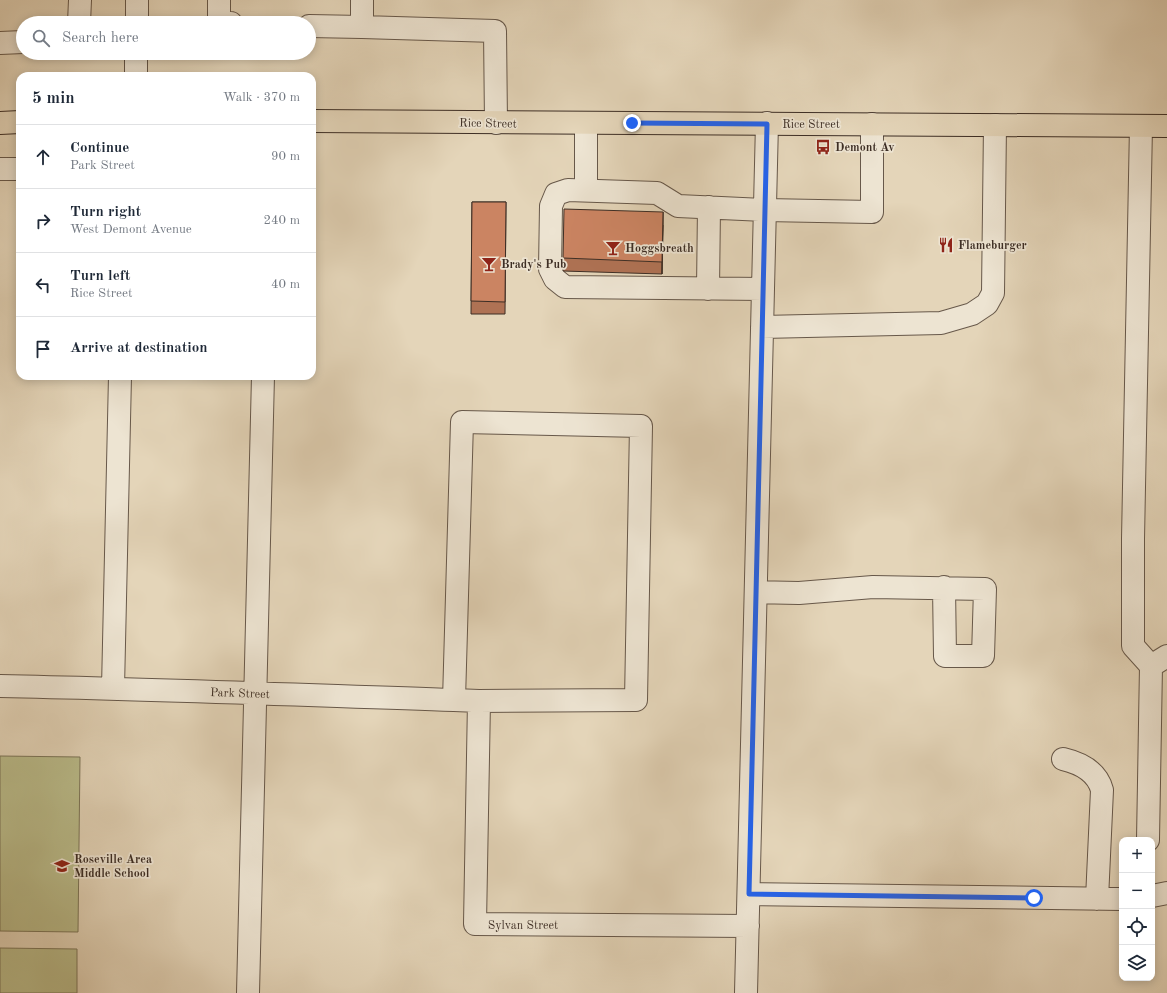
<!DOCTYPE html>
<meta charset="utf-8">
<style>
:root{--surface:#fff;--page:#f2f2f3;--text:#1f2937;--muted:#747a83;--line:#e0e1e3}
body{margin:0;font-family:"Old Standard TT",serif;background:var(--page);color:var(--text)}
.controls{position:absolute;right:12px;bottom:12px;display:grid;overflow:hidden;border-radius:8px;box-shadow:0 2px 10px #0003}
.controls button{width:36px;height:36px;display:grid;place-items:center;padding:0;border:0;border-bottom:1px solid var(--line);background:var(--surface);color:var(--text);font:20px sans-serif}
.stop{position:absolute;width:12px;height:12px;margin:-9px;border:3px solid #2563eb;border-radius:50%;background:#fff}
.stop.end{background:#2563eb;border-color:#fff;box-shadow:0 1px 4px #0008}
.list{margin:0;padding:0;list-style:none}
h2{display:flex;justify-content:space-between;align-items:center;height:52px;margin:0;padding:0 16px;font-size:17px}
h2 small{font-size:13px;font-weight:400;color:var(--muted)}
.list li{display:grid;grid-template-columns:26px 1fr auto;gap:12px;align-items:center;box-sizing:border-box;height:64px;padding:0 16px;border-top:1px solid var(--line)}
.list b{display:block;font-size:15px;white-space:nowrap}
.list p{margin:0;font-size:13px;white-space:nowrap;color:var(--muted)}
.list em{font-size:13px;font-style:normal;color:var(--muted)}
.icon{flex:none;width:22px;height:22px;fill:none;stroke:currentColor;stroke-width:2;stroke-linecap:round;stroke-linejoin:round}
.map{position:relative;flex:none;width:1167px;height:993px;overflow:hidden}
.search{position:absolute;background:var(--surface);box-shadow:0 2px 10px #0003;left:16px;top:16px;width:300px;height:44px;display:flex;align-items:center;gap:10px;box-sizing:border-box;padding:0 14px;border-radius:22px;color:var(--muted);font-size:15px}
.panel{position:absolute;background:var(--surface);box-shadow:0 2px 10px #0003;left:16px;top:72px;width:300px;height:308px;border-radius:12px}
.map>svg:first-child{display:block}
</style>
<div class="map">
<svg width="1167" height="993" viewBox="0 0 1167 993">
<rect width="100%" height="100%" fill="#e4d5b9"/>
<filter id="stains"><feTurbulence type="fractalNoise" baseFrequency=".005" numOctaves="4"/><feColorMatrix values="0 0 0 0 .2 0 0 0 0 .09 0 0 0 0 .02 0 0 0 .5 -.17"/></filter>
<radialGradient id="worn" r=".72"><stop offset=".6" stop-color="#630" stop-opacity="0"/><stop offset="1" stop-color="#630" stop-opacity=".3"/></radialGradient>
<path fill="#babc8b" stroke="#7c7558" d="M0,756L80,757L78,932L0,931Z
M0,948L77,949V993H0Z"/>
<g fill="none" stroke-linecap="round" stroke-linejoin="round">
<g stroke="#67584a" stroke-width="24">
<path id="minor" d="M219,0V23H231
M362,0V27L495,31L496,123
M79,23L80,0
M137,23V0
M309,26L362,27
M0,43L23,42
M136,76V53
M1141,126L1133,539V646L1151,666L1148,840
M0,169H20
M586,190V123
M708,289L709,207
M763,289L565,287L555,279L550,269L551,206L556,194L568,190L657,193L678,206L765,210L872,212V124
M762,327L941,323L972,314L987,304L993,293L995,125
M756,592L799,593L873,587L985,589L983,656H945L944,587
M1151,666L1167,656
M0,686C151,689 302,695 454,700L479,701L636,700L641,426L462,422L454,700
M113,688L120,376
M479,701L475,924L748,926
M1063,759C1080,763 1097,771 1102,790L1097,899
M749,894L1122,899
M1152,896L1167,893
M248,993L263,376
M746,993L767,123"/>
</g>
<g stroke="#3d2e25" stroke-width="24">
<path id="major" d="M312,121L1167,126
M0,123L20,122"/>
</g>
<use href="#minor" stroke="#ede4d2" stroke-width="22"/>
<use href="#major" stroke="#e4d5b9" stroke-width="22"/>
</g>
<path fill="#af7254" stroke="#3d2e25" d="M472,202H506L505,314H471Z
M663,225L662,274L563,271V258Z"/>
<path fill="#8e5c45" stroke="#3d2e25" d="M663,212V225L662,274V262Z"/>
<path fill="#cb8462" stroke="#3d2e25" d="M472,202H506L505,302L471,301Z
M564,209L663,212L662,262L563,258Z"/>
<g fill="none" stroke-linecap="round" stroke-linejoin="round">
<path stroke="#2563eb" stroke-width="5" d="M632,123L767,124L749,894L1034,898"/>
</g>
<defs>
<g id="bus-bare" transform="scale(1.2)"><path d="M-5-6H5V4H4V6H2V4H-2V6H-4V4H-5ZM-3.5-4V0h7V-4ZM-3.5 1.2v1.5H-2V1.2ZM2 1.2v1.5H3.5V1.2Z" fill="#8f2418" stroke="#ede4d2" stroke-width="2.5" paint-order="stroke"/></g>
<g id="restaurant-bare" transform="scale(1.2)"><path d="M-5-6h1v4h1v-4h1v4h1v-4h1v5L-1.5 .5V6h-2V.5L-5-1ZM5-6V6H3V1.5H1.5Q1.5-4 5-6Z" fill="#8f2418" stroke="#ede4d2" stroke-width="2.5" paint-order="stroke"/></g>
<g id="bar-bare" transform="scale(1.2)"><path d="M-6-5H6L.8 .8V4.5H3.5V6h-7V4.5H-.8V.8Z" fill="#8f2418" stroke="#ede4d2" stroke-width="2.5" paint-order="stroke"/></g>
<g id="school-bare" transform="scale(1.2)"><path d="M0-5L7-2L0 1L-7-2ZM-4 1L0 2.5L4 1V4Q0 6-4 4Z" fill="#8f2418" stroke="#ede4d2" stroke-width="2.5" paint-order="stroke"/></g>
</defs>
<g fill-rule="evenodd">
<use href="#bus-bare" x="823" y="147"/>
<use href="#restaurant-bare" x="946" y="245"/>
<use href="#bar-bare" x="613" y="248"/>
<use href="#bar-bare" x="489" y="264"/>
<use href="#school-bare" x="62" y="866"/>
</g>
<g text-anchor="middle" stroke-width="3.5" stroke-linejoin="round" paint-order="stroke">
<g font-size="12" fill="#3d2e25" stroke="#ede4d2">
<text transform="translate(488 123) rotate(1)" y="4">Rice Street</text>
<text x="811" y="128">Rice Street</text>
<text transform="translate(240 693) rotate(2)" y="4">Park Street</text>
<text x="523" y="929">Sylvan Street</text>
</g>
<g font-size="12" font-weight="bold" fill="#3d2e25" stroke="#ede4d2" text-anchor="start">
<text x="835" y="151">Demont Av</text>
<text x="958" y="249">Flameburger</text>
<text x="625" y="252">Hoggsbreath</text>
<text x="501" y="268">Brady's Pub</text>
<text x="74" y="863">Roseville Area<tspan x="74" dy="14">Middle School</tspan></text>
</g>
</g>
<rect width="100%" height="100%" filter="url(#stains)"/>
<rect width="100%" height="100%" fill="url(#worn)"/>
</svg>
<div class="controls">
<button>+</button>
<button>−</button>
<button><svg class="icon" aria-label="locate" viewBox="0 0 24 24"><circle cx="12" cy="12" r="6"/><path d="M12 2v4M12 18v4M2 12h4M18 12h4"/></svg></button>
<button><svg class="icon" aria-label="layers" viewBox="0 0 24 24"><path d="M12 4l9 5-9 5-9-5zM3 14l9 5 9-5"/></svg></button>
</div>
<div class="stop" style="left:1034px;top:898px"></div>
<div class="stop end" style="left:632px;top:123px"></div>
<div class="search"><svg class="icon" aria-label="search" viewBox="0 0 24 24"><circle cx="10" cy="10" r="6"/><path d="M15 15l6 6"/></svg>Search here</div>
<section class="panel">
<h2>5 min<small>Walk · 370 m</small></h2>
<ul class="list">
<li><svg class="icon" aria-label="ahead" viewBox="0 0 24 24"><path d="M12 20V5M6 11l6-6 6 6"/></svg><div><b>Continue</b><p>Park Street</p></div><em>90 m</em></li>
<li><svg class="icon" aria-label="right" viewBox="0 0 24 24"><path d="M7 20v-9h11M14 6l5 5-5 5"/></svg><div><b>Turn right</b><p>West Demont Avenue</p></div><em>240 m</em></li>
<li><svg class="icon" aria-label="left" viewBox="0 0 24 24"><path d="M17 20v-9H6M10 6l-5 5 5 5"/></svg><div><b>Turn left</b><p>Rice Street</p></div><em>40 m</em></li>
<li><svg class="icon" aria-label="arrive" viewBox="0 0 24 24"><path d="M6 21V4h12l-3 4 3 4H6"/></svg><div><b>Arrive at destination</b></div></li>
</ul>
</section>
</div>
